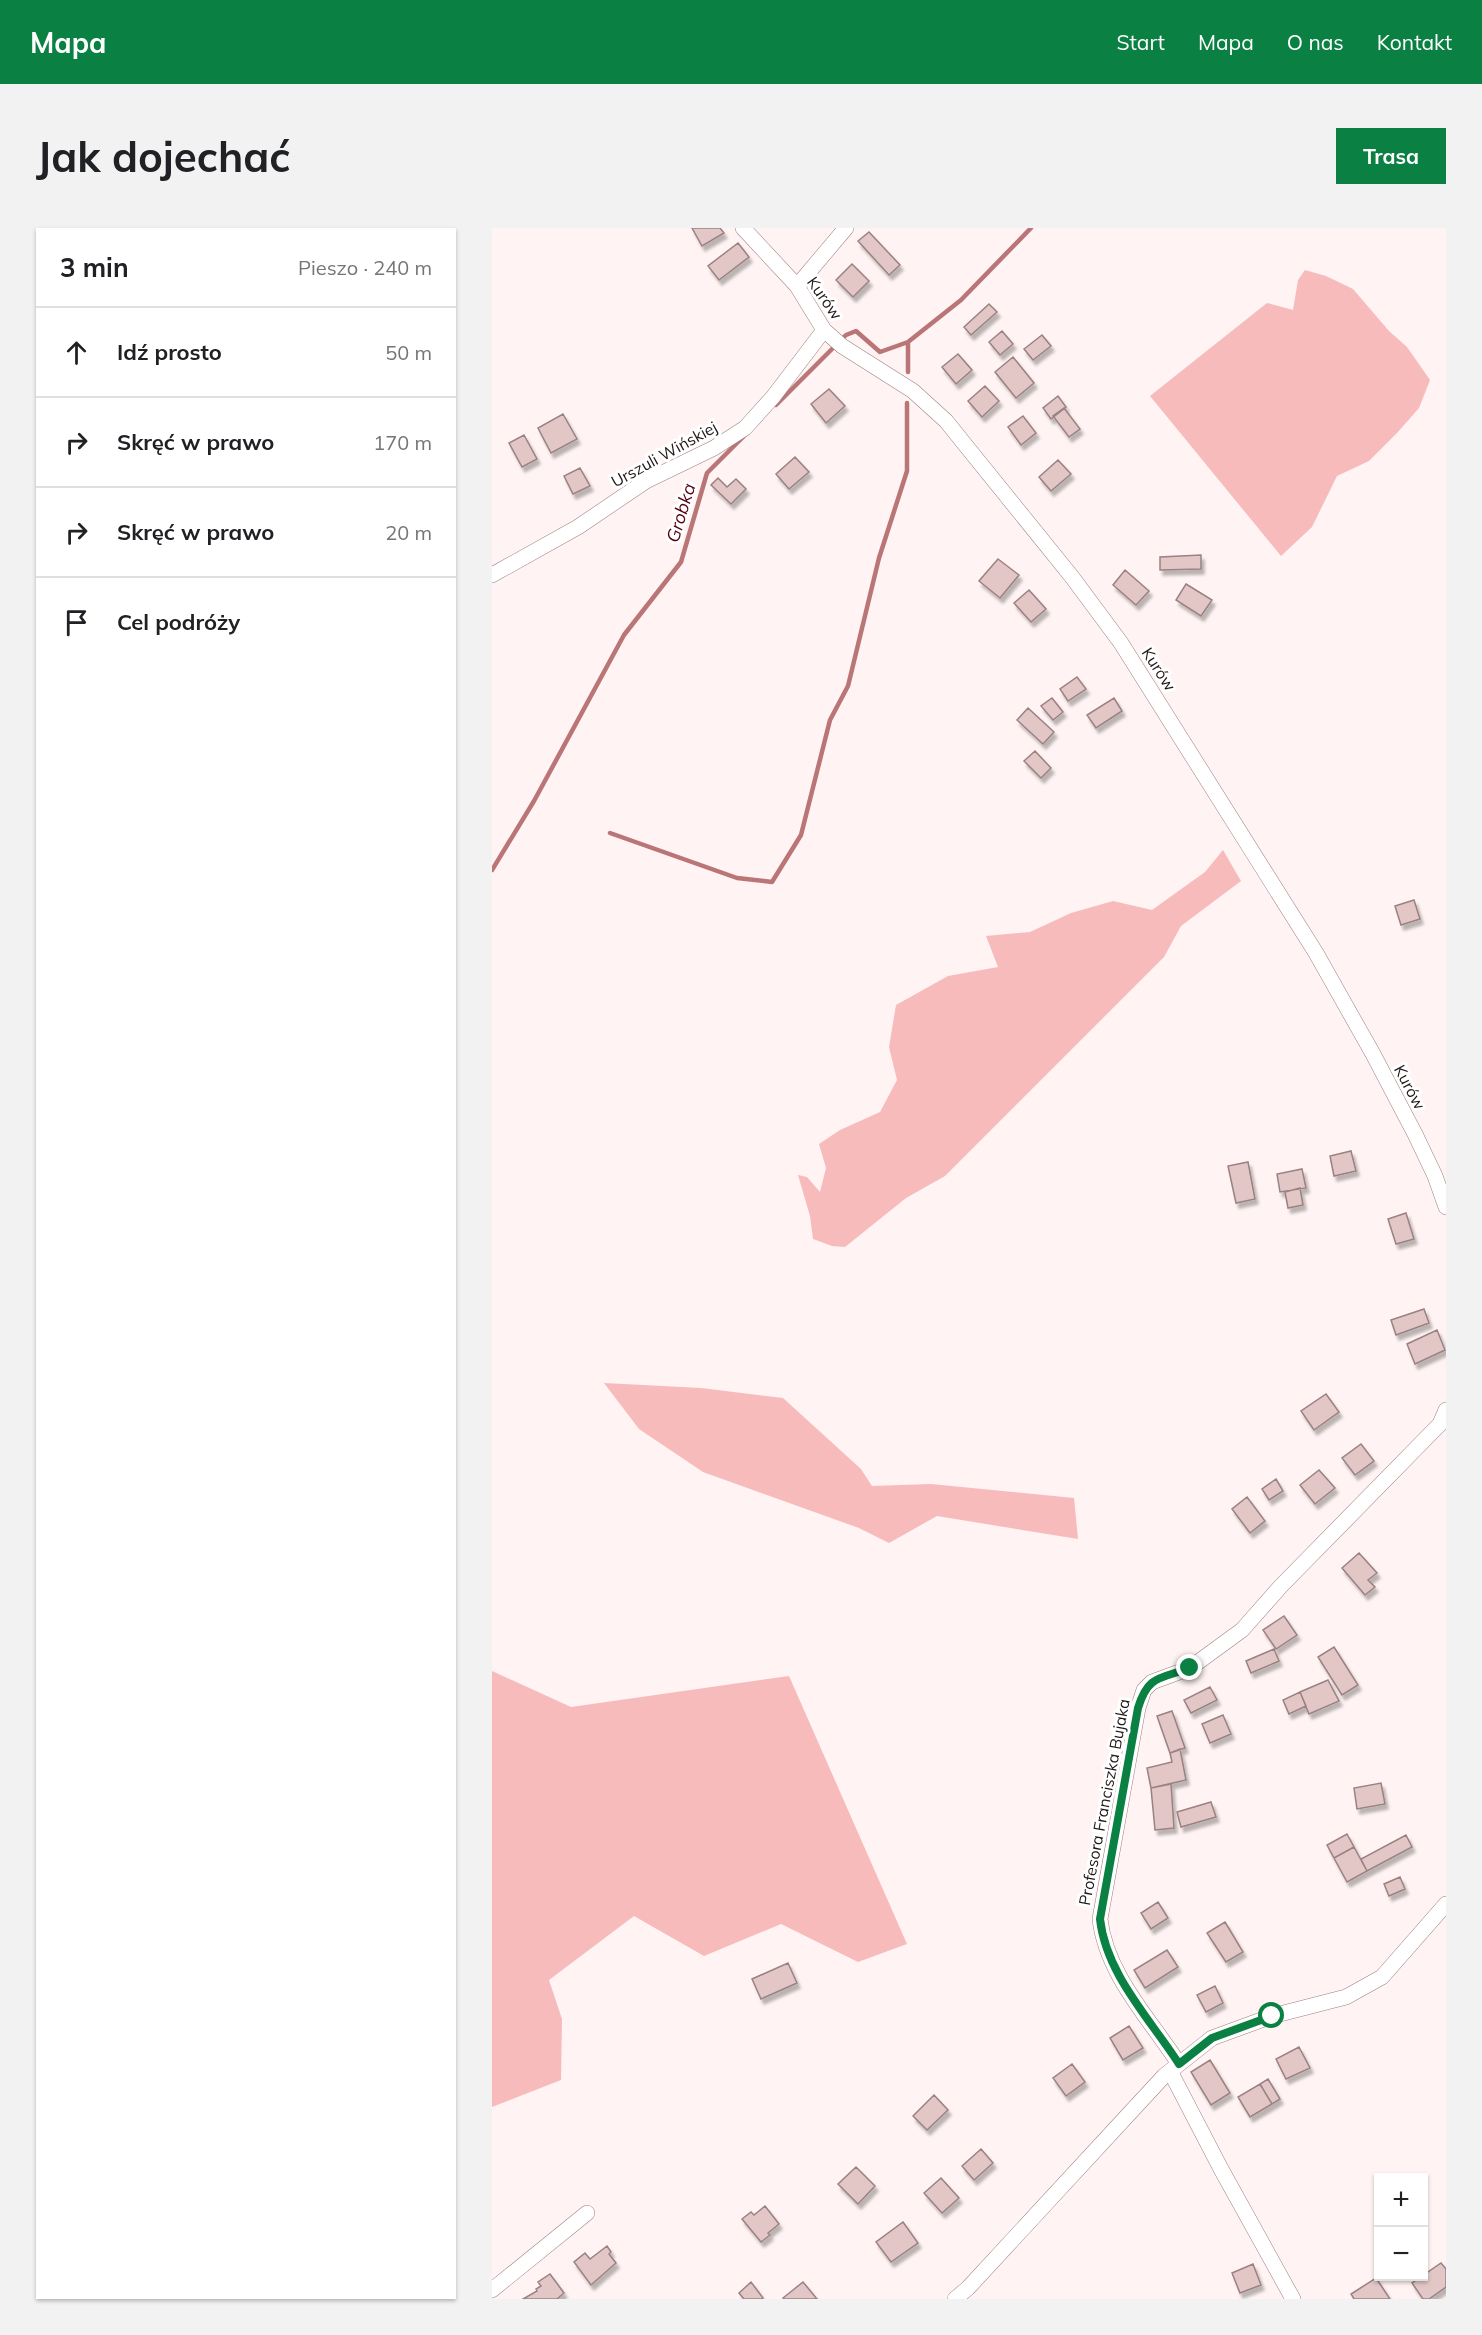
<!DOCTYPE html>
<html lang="pl">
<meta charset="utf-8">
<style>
:root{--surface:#fff;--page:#f2f2f2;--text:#202124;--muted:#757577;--line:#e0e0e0;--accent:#0b8043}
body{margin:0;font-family:Mulish,sans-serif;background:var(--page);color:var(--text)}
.controls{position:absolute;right:18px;bottom:18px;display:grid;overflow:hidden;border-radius:0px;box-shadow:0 2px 4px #0004}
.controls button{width:54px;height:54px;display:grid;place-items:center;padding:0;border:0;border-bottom:2px solid var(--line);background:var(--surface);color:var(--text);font:30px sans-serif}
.stop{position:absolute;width:18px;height:18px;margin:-14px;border:4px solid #0b8043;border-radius:50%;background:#fff}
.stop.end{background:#0b8043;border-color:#fff;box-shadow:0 2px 6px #0008}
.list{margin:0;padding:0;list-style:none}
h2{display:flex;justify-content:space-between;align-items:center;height:78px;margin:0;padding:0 24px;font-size:26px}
h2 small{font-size:20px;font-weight:400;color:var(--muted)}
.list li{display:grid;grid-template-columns:39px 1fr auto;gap:18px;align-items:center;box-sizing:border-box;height:90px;padding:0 24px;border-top:2px solid var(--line)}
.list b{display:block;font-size:22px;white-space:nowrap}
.list em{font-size:20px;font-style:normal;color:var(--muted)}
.icon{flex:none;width:33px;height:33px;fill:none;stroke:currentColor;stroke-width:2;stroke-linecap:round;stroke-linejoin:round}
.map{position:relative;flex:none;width:954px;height:2071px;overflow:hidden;border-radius:0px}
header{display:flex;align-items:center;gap:36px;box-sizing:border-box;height:84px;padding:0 30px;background:var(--accent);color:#fff}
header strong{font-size:28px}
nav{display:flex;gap:33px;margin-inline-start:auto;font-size:21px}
.intro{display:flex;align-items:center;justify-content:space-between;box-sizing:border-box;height:144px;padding:0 36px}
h1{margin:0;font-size:42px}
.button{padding:15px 27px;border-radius:0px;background:var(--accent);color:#fff;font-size:21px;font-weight:700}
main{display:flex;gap:36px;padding:0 36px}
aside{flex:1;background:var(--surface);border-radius:0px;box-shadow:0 2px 4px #0004}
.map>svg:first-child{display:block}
</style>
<header>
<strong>Mapa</strong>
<nav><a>Start</a><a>Mapa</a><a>O nas</a><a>Kontakt</a></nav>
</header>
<div class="intro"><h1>Jak dojechać</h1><a class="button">Trasa</a></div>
<main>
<aside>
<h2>3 min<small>Pieszo · 240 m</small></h2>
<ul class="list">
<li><svg class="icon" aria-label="ahead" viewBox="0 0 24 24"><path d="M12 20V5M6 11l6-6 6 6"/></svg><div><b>Idź prosto</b></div><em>50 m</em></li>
<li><svg class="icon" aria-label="right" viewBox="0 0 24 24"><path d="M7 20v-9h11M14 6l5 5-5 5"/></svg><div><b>Skręć w prawo</b></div><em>170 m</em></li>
<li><svg class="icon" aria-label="right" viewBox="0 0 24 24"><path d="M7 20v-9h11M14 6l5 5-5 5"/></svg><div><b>Skręć w prawo</b></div><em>20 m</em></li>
<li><svg class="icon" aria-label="arrive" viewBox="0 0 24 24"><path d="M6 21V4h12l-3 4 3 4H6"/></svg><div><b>Cel podróży</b></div></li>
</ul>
</aside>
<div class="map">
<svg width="954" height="2071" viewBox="0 0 954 2071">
<defs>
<filter id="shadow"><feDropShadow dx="3" dy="5" stdDeviation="1.5" flood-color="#0004"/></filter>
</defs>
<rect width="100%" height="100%" fill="#fff3f3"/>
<path fill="#f8bbbb" d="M813,42L834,48L861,61L897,103L915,119L938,152L927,180L905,205L877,233L845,248L820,299L789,328L658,168L775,75L801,82L806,52Z
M731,622L749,653L689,698L672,729L453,948L414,970L353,1019L340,1018L321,1011L318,988L306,947L315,949L328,964L334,940L327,916L348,902L388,884L405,852L397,819L404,777L456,748L506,739L494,708L538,704L579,685L621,673L660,682L713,644Z
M112,1155L209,1160L291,1170L369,1241L380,1258L439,1256L582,1270L586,1311L445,1288L397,1315L367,1300L211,1244L147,1201Z
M0,1443L79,1479L297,1448L415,1716L366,1734L289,1696L212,1728L142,1688L57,1752L70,1791L69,1852L0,1879Z"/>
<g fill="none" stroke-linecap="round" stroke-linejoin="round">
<path stroke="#ba7577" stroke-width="4.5" d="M416,144V114
M284,177L354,107L364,103L388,124L416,114L469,72L539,0
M118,605L245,650L280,654L309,607L338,492L356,458L387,330L415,243V175
M0,642L42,573L132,407L189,334L215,245L252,208"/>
</g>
<path fill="#e2c7c6" stroke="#9b8181" stroke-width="1.5" filter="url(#shadow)" d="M200,0H228L232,5L210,18Z
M377,4L408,37L397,47L366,13Z
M246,15L257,29L227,52L216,38Z
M360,36L377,53L361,69L344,52Z
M497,76L505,84L479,107L472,99Z
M510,103L521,116L508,127L497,114Z
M550,107L559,118L541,132L532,121Z
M466,126L480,142L464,156L450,139Z
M521,129L542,155L524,170L503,144Z
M493,158L507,173L490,189L476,173Z
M337,161L353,178L334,195L319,176Z
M566,168L574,179L559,191L551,180Z
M572,180L588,201L577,209L561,188Z
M71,186L85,211L59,225L46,200Z
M531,188L544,205L529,217L516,199Z
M32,207L45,231L30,239L17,215Z
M303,229L317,244L297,261L284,246Z
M566,232L579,246L559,263L547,249Z
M88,240L98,258L81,266L72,248Z
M226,250L235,259L244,251L254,261L239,276L219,257Z
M709,327V341L668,342V329Z
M506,331L527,347L508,370L487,353Z
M633,342L657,363L644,377L621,357Z
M694,356L720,372L709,388L684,372Z
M537,362L554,381L539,394L522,375Z
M585,449L594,461L576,473L568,461Z
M560,470L571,484L561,492L549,478Z
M622,470L630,483L604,500L595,487Z
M536,480L562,504L551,516L525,492Z
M543,523L559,540L549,550L532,533Z
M922,672L928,691L909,697L903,678Z
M859,923L864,943L842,948L838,928Z
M756,934L763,971L744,975L736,938Z
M810,941L814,960L788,964L785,946Z
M808,960L811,977L796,980L793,964Z
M914,985L922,1011L904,1016L896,991Z
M932,1081L937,1095L904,1107L899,1092Z
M945,1102L953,1122L923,1136L915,1116Z
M834,1166L847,1184L822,1202L809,1183Z
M869,1216L882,1233L863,1247L850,1230Z
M827,1242L843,1260L823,1276L808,1257Z
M784,1251L791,1263L777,1272L770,1261Z
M755,1269L773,1293L758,1305L740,1281Z
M867,1325L885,1345L876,1352L883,1359L873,1367L850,1340Z
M792,1388L805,1407L784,1421L771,1402Z
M842,1419L866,1457L850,1467L826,1429Z
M782,1421L787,1433L759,1445L754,1433Z
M836,1452L847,1473L817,1486L808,1464Z
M718,1459L725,1472L699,1485L692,1472Z
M808,1464L814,1478L797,1486L791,1472Z
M680,1483L693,1520L678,1525L665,1488Z
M731,1487L739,1506L718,1515L710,1496Z
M688,1521L694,1552L659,1560L655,1540L680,1534L678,1525Z
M889,1555L893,1576L865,1581L862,1560Z
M679,1556L682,1600L663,1602L659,1560Z
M719,1574L724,1589L689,1599L685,1584Z
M855,1606L862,1619L842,1630L835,1617Z
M914,1607L920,1619L875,1643L869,1631Z
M862,1619L875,1643L855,1654L842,1630Z
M908,1649L913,1661L897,1668L892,1656Z
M666,1674L676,1690L659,1701L649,1685Z
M733,1694L751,1724L734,1734L715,1705Z
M675,1722L686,1739L653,1760L642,1742Z
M296,1735L305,1755L269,1771L260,1751Z
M723,1758L731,1775L714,1784L705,1767Z
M637,1798L651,1820L631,1832L618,1810Z
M807,1819L818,1840L794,1851L784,1831Z
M718,1832L738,1865L719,1877L699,1844Z
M580,1836L593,1854L574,1868L561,1850Z
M776,1851L788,1871L780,1876L768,1856Z
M768,1856L780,1876L758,1889L746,1869Z
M442,1867L456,1882L435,1902L421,1888Z
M489,1921L501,1935L482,1952L470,1938Z
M364,1939L383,1958L366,1976L346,1956Z
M449,1950L467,1970L450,1985L432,1965Z
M273,1978L287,1996L276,2005L278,2007L269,2014L250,1991L259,1984L262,1987Z
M411,1994L426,2015L399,2034L384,2014Z
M115,2018L119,2024L117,2026L124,2035L99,2057L82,2034L93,2025L98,2031Z
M949,2035L954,2041V2059L937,2071H931L920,2055Z
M761,2036L769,2057L748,2065L740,2045Z
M58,2046L72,2065L65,2071H31L45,2063L44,2061L49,2058L46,2054Z
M884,2050L898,2071H862L859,2066Z
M259,2054L271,2070L269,2071H252L247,2065Z
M311,2054L325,2071H292L291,2070Z"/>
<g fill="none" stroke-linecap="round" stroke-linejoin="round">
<g stroke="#9b8281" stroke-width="16">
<path id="minor" d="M251,0L305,58L332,102L350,118L421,163L454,193L580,349L629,415L824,725L881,826L923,906L943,948L954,979
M305,58L354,0
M0,347L86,299L154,253L222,220L253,200L281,169L332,102
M687,1836C658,1791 614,1746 608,1691L646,1480L652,1462L660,1454L698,1440L750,1402L789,1358L948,1196L954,1182
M678,1843L729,1941L801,2071
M0,2062L95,1985
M463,2071L476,2060L672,1848L720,1810L780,1788L854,1769L890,1749L954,1676"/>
</g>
<use href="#minor" stroke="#fff" stroke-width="15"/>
</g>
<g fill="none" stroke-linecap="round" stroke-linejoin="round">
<path stroke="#0b8043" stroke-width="8" d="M698,1440C668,1451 656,1447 646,1480L608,1691C614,1746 658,1791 687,1836L720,1810L780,1788"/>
</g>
<g text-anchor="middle" stroke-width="6" stroke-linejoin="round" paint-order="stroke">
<g font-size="16" fill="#1f1616" stroke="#fff">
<text transform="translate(333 70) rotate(55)" y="6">Kurów</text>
<text transform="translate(172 226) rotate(-29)" y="6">Urszuli Wińskiej</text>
<text transform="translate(667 441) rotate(57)" y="6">Kurów</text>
<text transform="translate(918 859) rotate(62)" y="6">Kurów</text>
<text transform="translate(612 1574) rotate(-79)" y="6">Profesora Franciszka Bujaka</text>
</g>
<g font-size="18" font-style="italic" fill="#560012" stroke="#fff">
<text transform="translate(189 285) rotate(-73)" y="6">Grobka</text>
</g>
</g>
</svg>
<div class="controls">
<button>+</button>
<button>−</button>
</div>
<div class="stop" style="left:780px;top:1788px"></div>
<div class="stop end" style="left:698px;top:1440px"></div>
</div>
</main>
